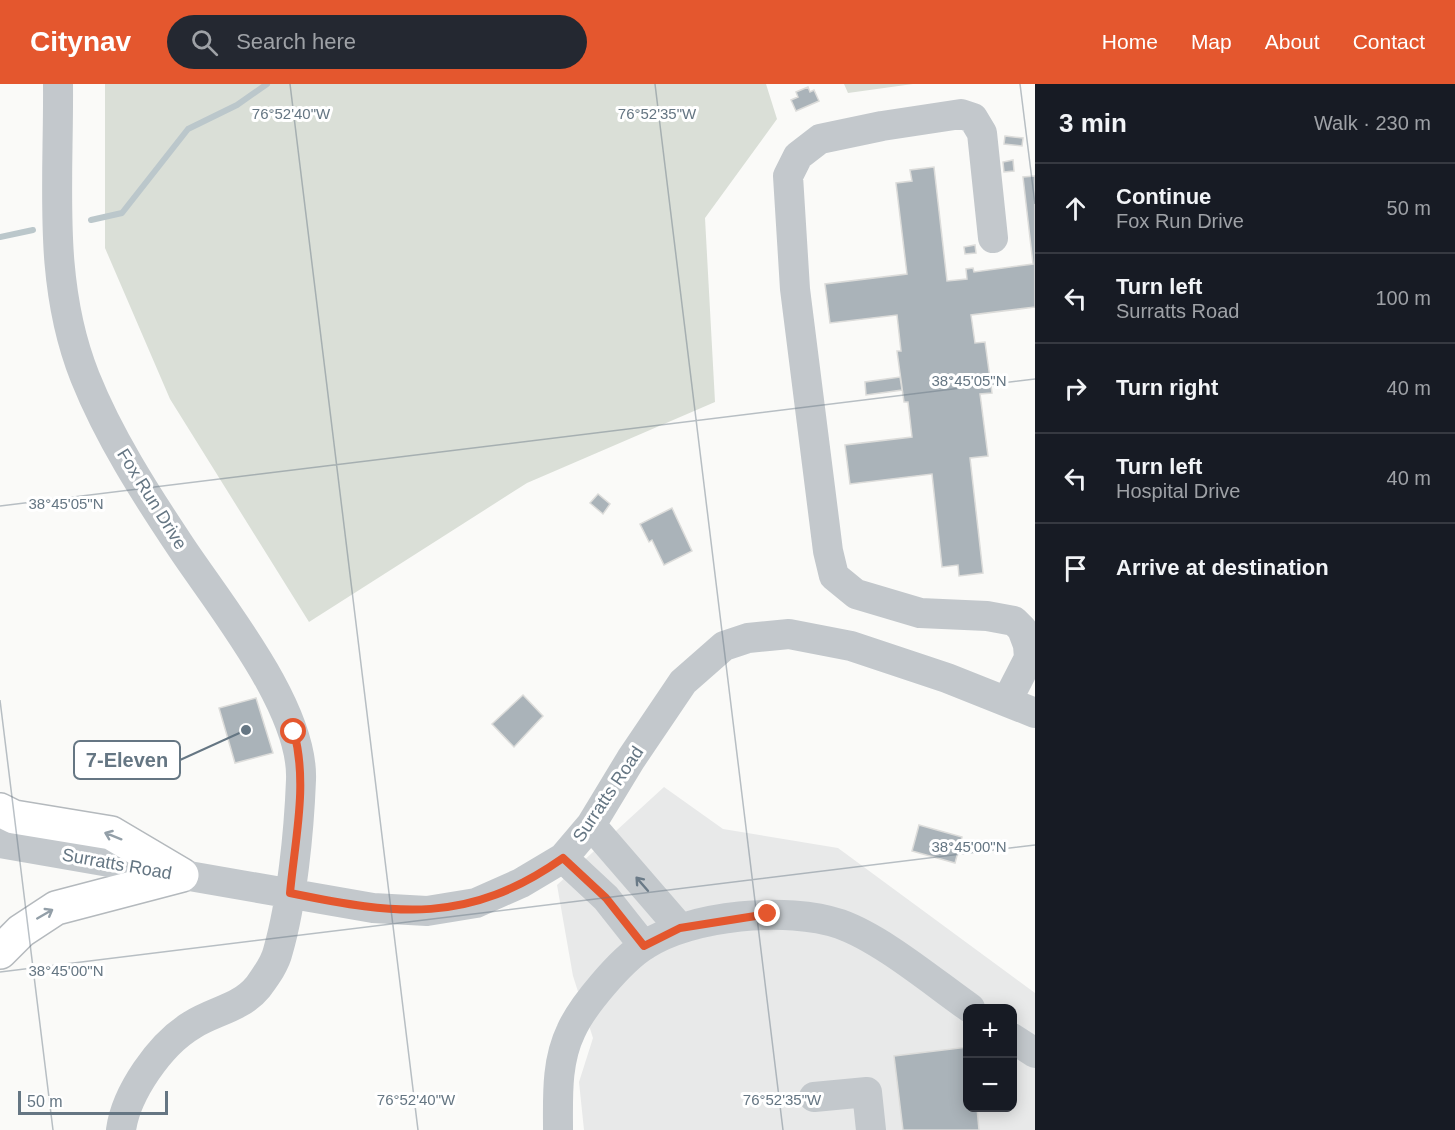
<!DOCTYPE html>
<meta charset="utf-8">
<style>
:root{--surface:#171b24;--page:#242831;--text:#f1f3f6;--muted:#9ea1a6;--line:#363941;--accent:#e4572e}
body{margin:0;font-family:Helvetica,sans-serif;background:var(--page);color:var(--text)}
.controls{position:absolute;right:18px;bottom:18px;display:grid;overflow:hidden;border-radius:12px;box-shadow:0 3px 15px #0003}
.controls button{width:54px;height:54px;display:grid;place-items:center;padding:0;border:0;border-bottom:2px solid var(--line);background:var(--surface);color:var(--text);font:30px sans-serif}
.scale{position:absolute;left:18px;bottom:15px;width:150px;box-sizing:border-box;padding-left:6px;border:3px solid #657683;border-top:0;font-size:16px;line-height:21px;white-space:nowrap;color:#657683;-webkit-text-stroke:4px #fff;paint-order:stroke}
.stop{position:absolute;width:18px;height:18px;margin:-14px;border:4px solid #e4572e;border-radius:50%;background:#fff}
.stop.end{background:#e4572e;border-color:#fff;box-shadow:0 2px 6px #0008}
.list{margin:0;padding:0;list-style:none}
h2{display:flex;justify-content:space-between;align-items:center;height:78px;margin:0;padding:0 24px;font-size:26px}
h2 small{font-size:20px;font-weight:400;color:var(--muted)}
.list li{display:grid;grid-template-columns:39px 1fr auto;gap:18px;align-items:center;box-sizing:border-box;height:90px;padding:0 24px;border-top:2px solid var(--line)}
.list b{display:block;font-size:22px;white-space:nowrap}
.list p{margin:0;font-size:20px;white-space:nowrap;color:var(--muted)}
.list em{font-size:20px;font-style:normal;color:var(--muted)}
.icon{flex:none;width:33px;height:33px;fill:none;stroke:currentColor;stroke-width:2;stroke-linecap:round;stroke-linejoin:round}
.map{position:relative;flex:none;width:1035px;height:1046px;overflow:hidden}
header{display:flex;align-items:center;gap:36px;box-sizing:border-box;height:84px;padding:0 30px;background:var(--accent);color:#fff}
header strong{font-size:28px}
nav{display:flex;gap:33px;margin-inline-start:auto;font-size:21px}
.search{width:420px;height:54px;background:var(--page);display:flex;align-items:center;gap:15px;box-sizing:border-box;padding:0 21px;border-radius:33px;color:var(--muted);font-size:22px}
main{display:flex}
aside{flex:1;background:var(--surface)}
.map>svg:first-child{display:block}
</style>
<header>
<strong>Citynav</strong>
<div class="search"><svg class="icon" aria-label="search" viewBox="0 0 24 24"><circle cx="10" cy="10" r="6"/><path d="M15 15l6 6"/></svg>Search here</div>
<nav><a>Home</a><a>Map</a><a>About</a><a>Contact</a></nav>
</header>
<main>
<div class="map">
<svg width="1035" height="1046" viewBox="0 0 1035 1046">
<rect width="100%" height="100%" fill="#fafaf8"/>
<path fill="#e8e9e9" fill-rule="evenodd" d="M664,703L723,745L838,764L1035,909V1046H584L579,998L593,954L573,892L557,801ZM968,924H1012V1024H968Z"/>
<path fill="#dadfd7" d="M105,0H766L777,35L705,134L715,318L527,399L309,538L170,315L105,164Z
M844,0H913L848,9Z"/>
<g fill="none" stroke-linecap="round" stroke-linejoin="round">
<path stroke="#bbc7cb" stroke-width="6" d="M91,136L122,129L188,45L237,21L267,0
M0,153L33,146"/>
</g>
<path fill="#aab3b9" stroke="#dcdcda" stroke-width="1.5" d="M808,3L810,8L814,6L819,17L796,27L791,16L798,13L796,8Z
M1005,52L1023,54L1022,62L1004,60Z
M1013,76L1014,87L1004,88L1003,78Z
M934,83L947,197L967,195L966,185L973,184L974,188L1033,180L1023,93L1035,92V223L971,231L975,259L985,258L992,309L980,310L988,372L970,374L983,489L959,492L958,481L942,483L932,390L850,400L845,361L912,353L908,318H904L897,267H901L897,231L830,239L825,200L907,190L896,99L912,97L910,86Z
M975,161L976,169L965,170L964,163Z
M900,293L902,306L866,311L865,298Z
M598,410L610,420L603,430L590,419Z
M672,424L692,467L664,481L652,456L649,458L640,440Z
M523,611L543,632L514,663L492,640Z
M256,614L273,669L235,679L219,624Z
M919,741L962,753L955,779L912,767Z
M968,963V1024H977L979,1046H903L894,972Z"/>
<g fill="none" stroke-linecap="round" stroke-linejoin="round">
<g stroke="#b4b9bd" stroke-width="36">
<path id="highway" d="M0,726L14,733L111,749L182,791
M0,868L21,847L56,824L182,791"/>
</g>
<path stroke="#c3c8cc" stroke-width="30" d="M58,0C59,99 47,198 85,293C109,353 145,409 181,463C221,523 304,624 301,696C299,748 292,818 278,867C275,880 266,892 258,903C241,924 214,927 192,941C160,960 126,1009 121,1046
M993,154L982,49L973,34L961,30L882,42L820,55L798,72L788,92L795,205L828,467L834,492L856,510L920,529L987,532L1014,537L1022,545L1028,561L1029,574L1007,617
M591,741L680,844
M0,759L373,824L427,827L476,819L521,799L563,774L591,741L631,675L683,598L724,562L748,554L789,550L851,562L947,594L1035,629
M563,774L606,814L644,862
M1012,954L1035,969
M814,1013L867,1008L871,1046
M558,1046C558,1013 556,978 571,947C582,922 621,876 645,861C691,831 787,822 840,840C882,855 933,898 970,924"/>
<use href="#highway" stroke="#fff" stroke-width="33"/>
</g>
<defs><path id="oneway-shaft" d="M-6 0H5M1.5-3L5.5 0L1.5 3" fill="none" stroke-width="1.6" stroke-linecap="round" stroke-linejoin="round" transform="scale(1.5)"/></defs>
<g stroke="#939fa8">
<use href="#oneway-shaft" transform="translate(113 752) rotate(-158)"/>
<use href="#oneway-shaft" transform="translate(45 830) rotate(-30)"/>
</g>
<use stroke="#6a7a87" href="#oneway-shaft" transform="translate(642 800) rotate(-131)"/>
<g fill="none" stroke-linecap="round" stroke-linejoin="round">
<path stroke="#e4572e" stroke-width="8" d="M294,648C308,700 295,755 290,809C397,831 468,841 563,774L606,814L644,862L680,844L768,830"/>
</g>
<path fill="none" stroke="#657683" stroke-width="1.5" stroke-opacity="0.45" d="M290,0L418,1046M655,0L783,1046M1020,0L1035,120M0,422L1035,295M0,616L53,1046M0,888L1035,761"/>
<g text-anchor="middle" stroke-width="6" stroke-linejoin="round" paint-order="stroke">
<g font-size="18" fill="#657683" stroke="#fff">
<text transform="translate(152 415) rotate(58)" y="6">Fox Run Drive</text>
<text transform="translate(608 710) rotate(-56)" y="6">Surratts Road</text>
<text transform="translate(117 780) rotate(10)" y="6">Surratts Road</text>
</g>
</g>
<g font-size="15" text-anchor="middle" fill="#657683" stroke="#fff" stroke-width="6" stroke-linejoin="round" paint-order="stroke">
<text x="291" y="35">76°52'40"W</text>
<text x="657" y="35">76°52'35"W</text>
<text x="969" y="302">38°45'05"N</text>
<text x="66" y="425">38°45'05"N</text>
<text x="969" y="768">38°45'00"N</text>
<text x="66" y="892">38°45'00"N</text>
<text x="416" y="1021">76°52'40"W</text>
<text x="782" y="1021">76°52'35"W</text>
</g>
<path fill="none" stroke="#657683" stroke-width="2" d="M246 646L180 676"/>
<circle fill="#657683" stroke="#fff" stroke-width="2" cx="246" cy="646" r="6"/>
<rect fill="#fff" stroke="#657683" stroke-width="2" x="74" y="657" width="106" height="38" rx="6"/>
<g font-size="20" text-anchor="middle" font-weight="bold" fill="#657683">
<text x="127" y="683">7-Eleven</text>
</g>
</svg>
<div class="controls">
<button>+</button>
<button>−</button>
</div>
<div class="scale">50 m</div>
<div class="stop" style="left:294px;top:648px"></div>
<div class="stop end" style="left:768px;top:830px"></div>
</div>
<aside>
<h2>3 min<small>Walk · 230 m</small></h2>
<ul class="list">
<li><svg class="icon" aria-label="ahead" viewBox="0 0 24 24"><path d="M12 20V5M6 11l6-6 6 6"/></svg><div><b>Continue</b><p>Fox Run Drive</p></div><em>50 m</em></li>
<li><svg class="icon" aria-label="left" viewBox="0 0 24 24"><path d="M17 20v-9H6M10 6l-5 5 5 5"/></svg><div><b>Turn left</b><p>Surratts Road</p></div><em>100 m</em></li>
<li><svg class="icon" aria-label="right" viewBox="0 0 24 24"><path d="M7 20v-9h11M14 6l5 5-5 5"/></svg><div><b>Turn right</b></div><em>40 m</em></li>
<li><svg class="icon" aria-label="left" viewBox="0 0 24 24"><path d="M17 20v-9H6M10 6l-5 5 5 5"/></svg><div><b>Turn left</b><p>Hospital Drive</p></div><em>40 m</em></li>
<li><svg class="icon" aria-label="arrive" viewBox="0 0 24 24"><path d="M6 21V4h12l-3 4 3 4H6"/></svg><div><b>Arrive at destination</b></div></li>
</ul>
</aside>
</main>
